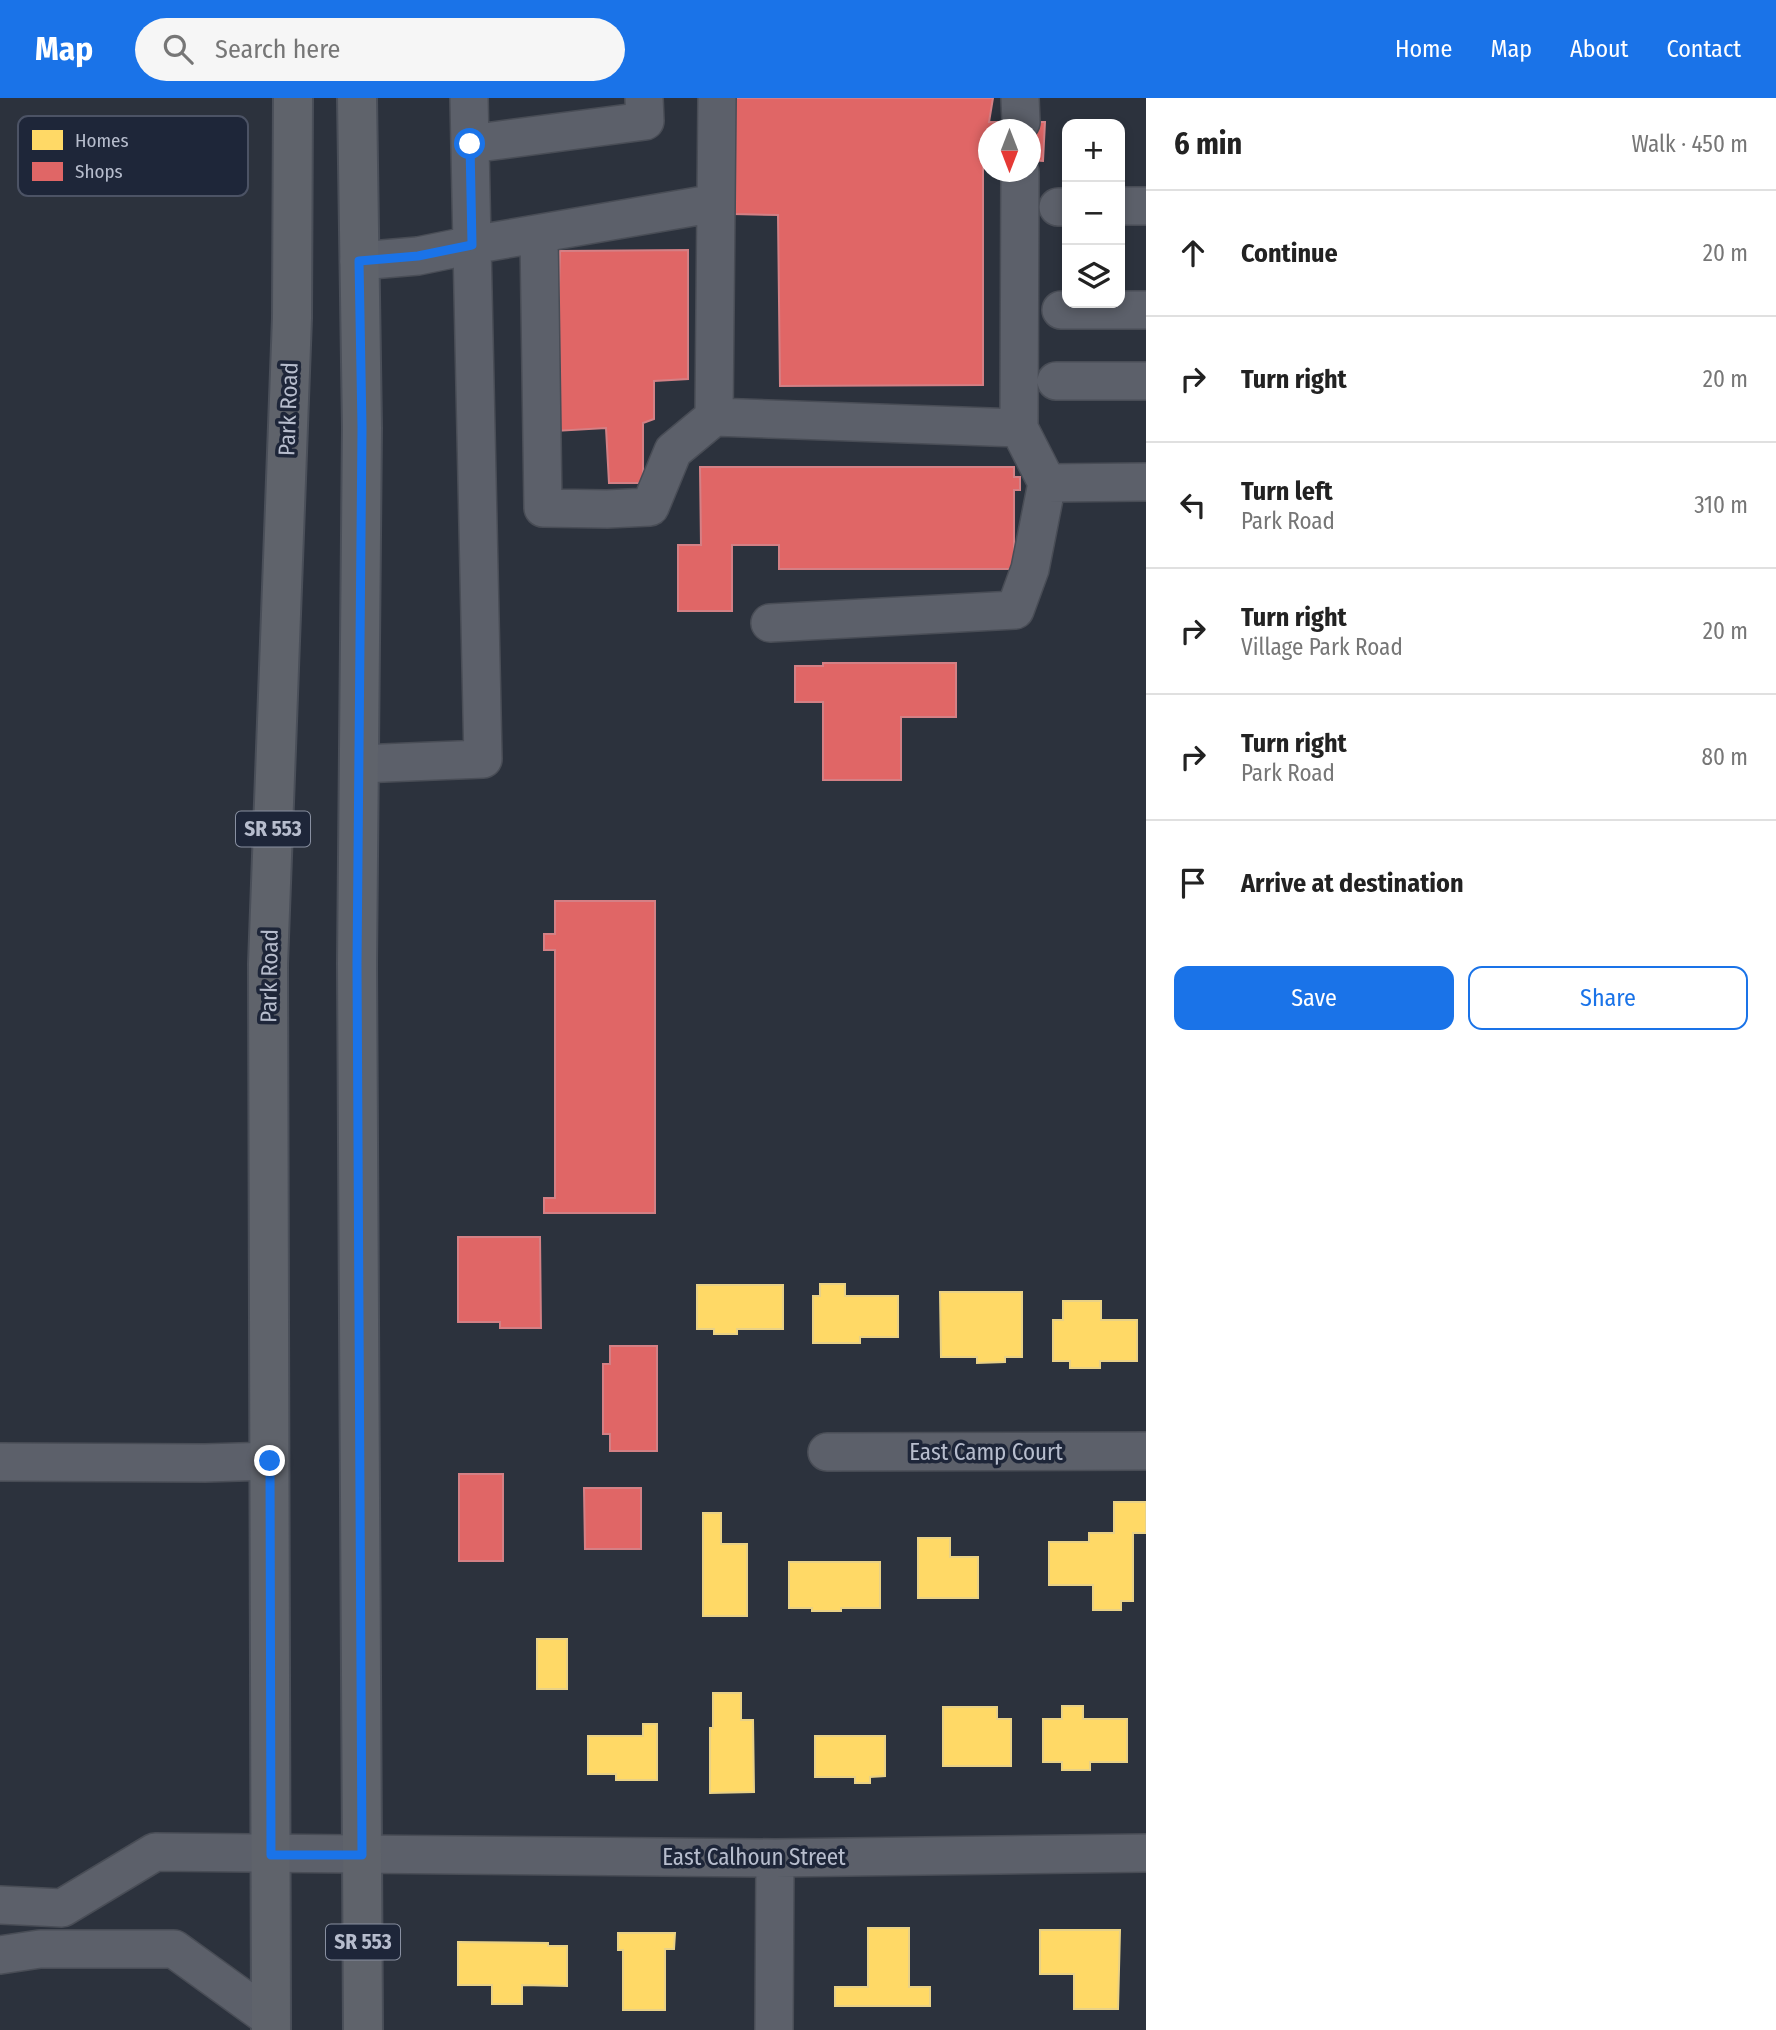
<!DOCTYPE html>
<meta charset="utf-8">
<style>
:root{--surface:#fff;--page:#f6f6f6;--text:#222;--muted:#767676;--line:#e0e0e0;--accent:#1a73e8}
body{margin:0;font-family:"Fira Sans Condensed",sans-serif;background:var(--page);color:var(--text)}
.controls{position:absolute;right:21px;top:21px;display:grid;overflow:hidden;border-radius:14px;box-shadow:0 4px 10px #0003}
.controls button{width:63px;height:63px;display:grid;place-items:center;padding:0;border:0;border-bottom:2px solid var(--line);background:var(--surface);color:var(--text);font:35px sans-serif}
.compass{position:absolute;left:978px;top:21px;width:63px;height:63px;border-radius:50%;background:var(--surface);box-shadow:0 4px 10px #0003;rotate:180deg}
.stop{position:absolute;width:21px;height:21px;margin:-16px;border:5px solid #1a73e8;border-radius:50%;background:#fff}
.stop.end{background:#1a73e8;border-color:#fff;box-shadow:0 2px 7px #0008}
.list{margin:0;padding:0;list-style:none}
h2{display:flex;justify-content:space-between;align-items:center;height:91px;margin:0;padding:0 28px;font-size:30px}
h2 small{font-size:23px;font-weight:400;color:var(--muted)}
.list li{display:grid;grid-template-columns:46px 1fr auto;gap:21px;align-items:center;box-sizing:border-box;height:126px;padding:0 28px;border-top:2px solid var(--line)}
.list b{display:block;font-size:26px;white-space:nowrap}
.list p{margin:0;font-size:23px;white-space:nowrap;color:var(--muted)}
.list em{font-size:23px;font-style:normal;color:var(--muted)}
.actions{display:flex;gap:14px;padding:21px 28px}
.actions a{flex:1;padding:16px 0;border:2px solid var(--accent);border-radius:14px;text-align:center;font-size:24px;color:var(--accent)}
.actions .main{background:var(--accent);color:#fff}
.icon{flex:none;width:38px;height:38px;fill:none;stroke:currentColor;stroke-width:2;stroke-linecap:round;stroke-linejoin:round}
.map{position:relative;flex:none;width:1146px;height:1932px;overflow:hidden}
header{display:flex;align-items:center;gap:42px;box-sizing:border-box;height:98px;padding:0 35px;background:var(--accent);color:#fff}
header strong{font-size:33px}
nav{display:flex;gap:38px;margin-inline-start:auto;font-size:24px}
.search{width:490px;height:63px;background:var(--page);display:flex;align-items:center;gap:18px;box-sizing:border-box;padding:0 24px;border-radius:38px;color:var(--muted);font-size:26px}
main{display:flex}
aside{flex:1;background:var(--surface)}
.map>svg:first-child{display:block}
</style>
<header>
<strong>Map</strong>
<div class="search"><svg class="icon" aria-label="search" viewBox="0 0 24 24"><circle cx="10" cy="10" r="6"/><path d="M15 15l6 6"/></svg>Search here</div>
<nav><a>Home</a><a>Map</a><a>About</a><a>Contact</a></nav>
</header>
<main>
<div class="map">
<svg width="1146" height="1932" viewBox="0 0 1146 1932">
<rect width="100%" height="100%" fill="#2c323d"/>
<path fill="#ffd966" stroke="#e9d185" stroke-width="2" d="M820,1186H845V1198H898V1239H860V1245H813V1198H820Z
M697,1187H783V1231H737V1236H714V1231H697Z
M940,1194H1022V1259H1005V1264L977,1265V1259H941Z
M1063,1203H1101V1222H1137V1263H1100V1270H1070V1263H1053V1222H1063Z
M1114,1404H1146V1435H1133V1503H1121V1512H1093V1487H1049V1444H1089V1435H1114Z
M703,1415H721V1446H747V1518H703Z
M918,1440H950V1459H978V1500H918Z
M789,1464H880V1510H841V1513H812V1510H789Z
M537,1541H567V1591H537Z
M713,1595H741V1622H753L754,1694L710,1695V1630H713Z
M1062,1608H1083V1621H1127V1664H1090V1672H1062V1664H1043V1621H1062Z
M943,1609H997V1621H1011V1668H943Z
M643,1626H657V1682H616V1676H588V1638H643Z
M815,1638H885V1678L870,1679V1685H855V1679H815Z
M868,1830H909V1889H930V1908H835V1889H868Z
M1040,1832H1120L1118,1911H1074V1876H1040Z
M618,1835H675L674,1851H665V1912H623V1852H618Z
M458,1844L548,1845V1848H567V1888L522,1887V1906H492V1887H458Z"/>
<path fill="#e06666" stroke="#d48085" stroke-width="2" d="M733,0H993L989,24H1045L1043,63L1030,62V32H988V62H983V287L780,288L778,117L734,116Z
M688,152V281L654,283V321L643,325V385H609L606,330L555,333L560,153Z
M700,369H1014V379H1020V392H1014V471H779V447H732V513H678V447H701Z
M823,565H956V619H901V682H823V604H795V568H823Z
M555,803H655V1115H544V1100H555V852H544V836H555Z
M458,1139H540L541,1230H500V1224H458Z
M610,1248H657V1353H610V1336H603V1266H610Z
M459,1376H503V1463H459Z
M584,1390H641V1451H585Z"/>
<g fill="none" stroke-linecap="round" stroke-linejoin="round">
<g stroke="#494d56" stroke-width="40">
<path id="minor" d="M717,0L714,319L1019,330L1047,385L1146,384
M1020,0L1021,24
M470,46L645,23L644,0
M1120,108H1146
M1058,109H1067
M539,136L543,410L607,411L650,409L673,353L714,319
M359,163L418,158L472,147L469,0
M1061,212H1146
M1056,283H1146
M1019,330L1020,74
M770,525L1015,512L1030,471L1047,385
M359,666L483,661L472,147L716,105
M827,1354L1146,1353
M0,1364L205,1365L270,1363
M0,1807L62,1810L155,1754L775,1760L1146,1755
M0,1857L40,1851H174L271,1921
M774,1932L775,1760"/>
</g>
<g stroke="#4a4f59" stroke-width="42">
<path id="major" d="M357,0L362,330L357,866L363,1932
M271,1932L268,866L292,220L293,0"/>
</g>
<use href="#minor" stroke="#5c606a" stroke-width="37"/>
<use href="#major" stroke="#5f636b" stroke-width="38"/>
</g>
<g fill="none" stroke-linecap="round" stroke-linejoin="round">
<path stroke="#1a73e8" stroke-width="9" d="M270,1363L271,1757H362L357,866L362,330L359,163L418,158L472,147L470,46"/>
</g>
<g text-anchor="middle" stroke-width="7" stroke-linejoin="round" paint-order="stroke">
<g fill="#1e2639" stroke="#8990a1" stroke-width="2">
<rect x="236" y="713.5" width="74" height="35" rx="5"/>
<rect x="326" y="1826.5" width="74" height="35" rx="5"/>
</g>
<g font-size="21" font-weight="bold" fill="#b7bdcd">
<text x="273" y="738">SR 553</text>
<text x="363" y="1851">SR 553</text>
</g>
<g font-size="23" fill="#b7bdcd" stroke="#1e2639">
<text transform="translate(288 311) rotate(-88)" y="8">Park Road</text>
<text transform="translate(269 878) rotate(-89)" y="8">Park Road</text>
<text x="986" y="1362">East Camp Court</text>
<text x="754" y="1767">East Calhoun Street</text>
</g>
</g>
<rect x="18" y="18" width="230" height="80" rx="10" fill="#1e2639" stroke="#4c5365" stroke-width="2"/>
<rect x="32" y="32" width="31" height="20" fill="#ffd966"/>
<rect x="32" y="64" width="31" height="19" fill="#e06666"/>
<g font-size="19" fill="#b7bdcd">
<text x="75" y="49">Homes</text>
<text x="75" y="80">Shops</text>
</g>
</svg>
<div class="controls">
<button>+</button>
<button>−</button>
<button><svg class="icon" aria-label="layers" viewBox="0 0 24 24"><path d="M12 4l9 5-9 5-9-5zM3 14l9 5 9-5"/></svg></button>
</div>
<svg class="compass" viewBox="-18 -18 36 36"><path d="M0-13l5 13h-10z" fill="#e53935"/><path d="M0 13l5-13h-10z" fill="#767676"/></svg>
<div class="stop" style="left:470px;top:46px"></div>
<div class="stop end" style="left:270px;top:1363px"></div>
</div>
<aside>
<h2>6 min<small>Walk · 450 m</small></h2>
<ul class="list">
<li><svg class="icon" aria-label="ahead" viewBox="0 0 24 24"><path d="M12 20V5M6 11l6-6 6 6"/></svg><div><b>Continue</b></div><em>20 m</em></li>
<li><svg class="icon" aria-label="right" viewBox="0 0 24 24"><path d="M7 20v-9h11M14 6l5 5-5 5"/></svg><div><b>Turn right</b></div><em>20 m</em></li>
<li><svg class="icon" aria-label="left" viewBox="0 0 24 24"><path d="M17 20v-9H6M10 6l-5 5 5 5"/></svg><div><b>Turn left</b><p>Park Road</p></div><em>310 m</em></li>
<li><svg class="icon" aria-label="right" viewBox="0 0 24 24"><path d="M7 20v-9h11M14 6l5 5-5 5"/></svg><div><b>Turn right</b><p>Village Park Road</p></div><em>20 m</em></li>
<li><svg class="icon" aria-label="right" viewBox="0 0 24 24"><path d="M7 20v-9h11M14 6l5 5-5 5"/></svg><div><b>Turn right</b><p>Park Road</p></div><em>80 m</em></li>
<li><svg class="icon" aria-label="arrive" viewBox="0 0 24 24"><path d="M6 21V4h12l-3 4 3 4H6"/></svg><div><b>Arrive at destination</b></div></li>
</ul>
<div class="actions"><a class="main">Save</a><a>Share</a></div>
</aside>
</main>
